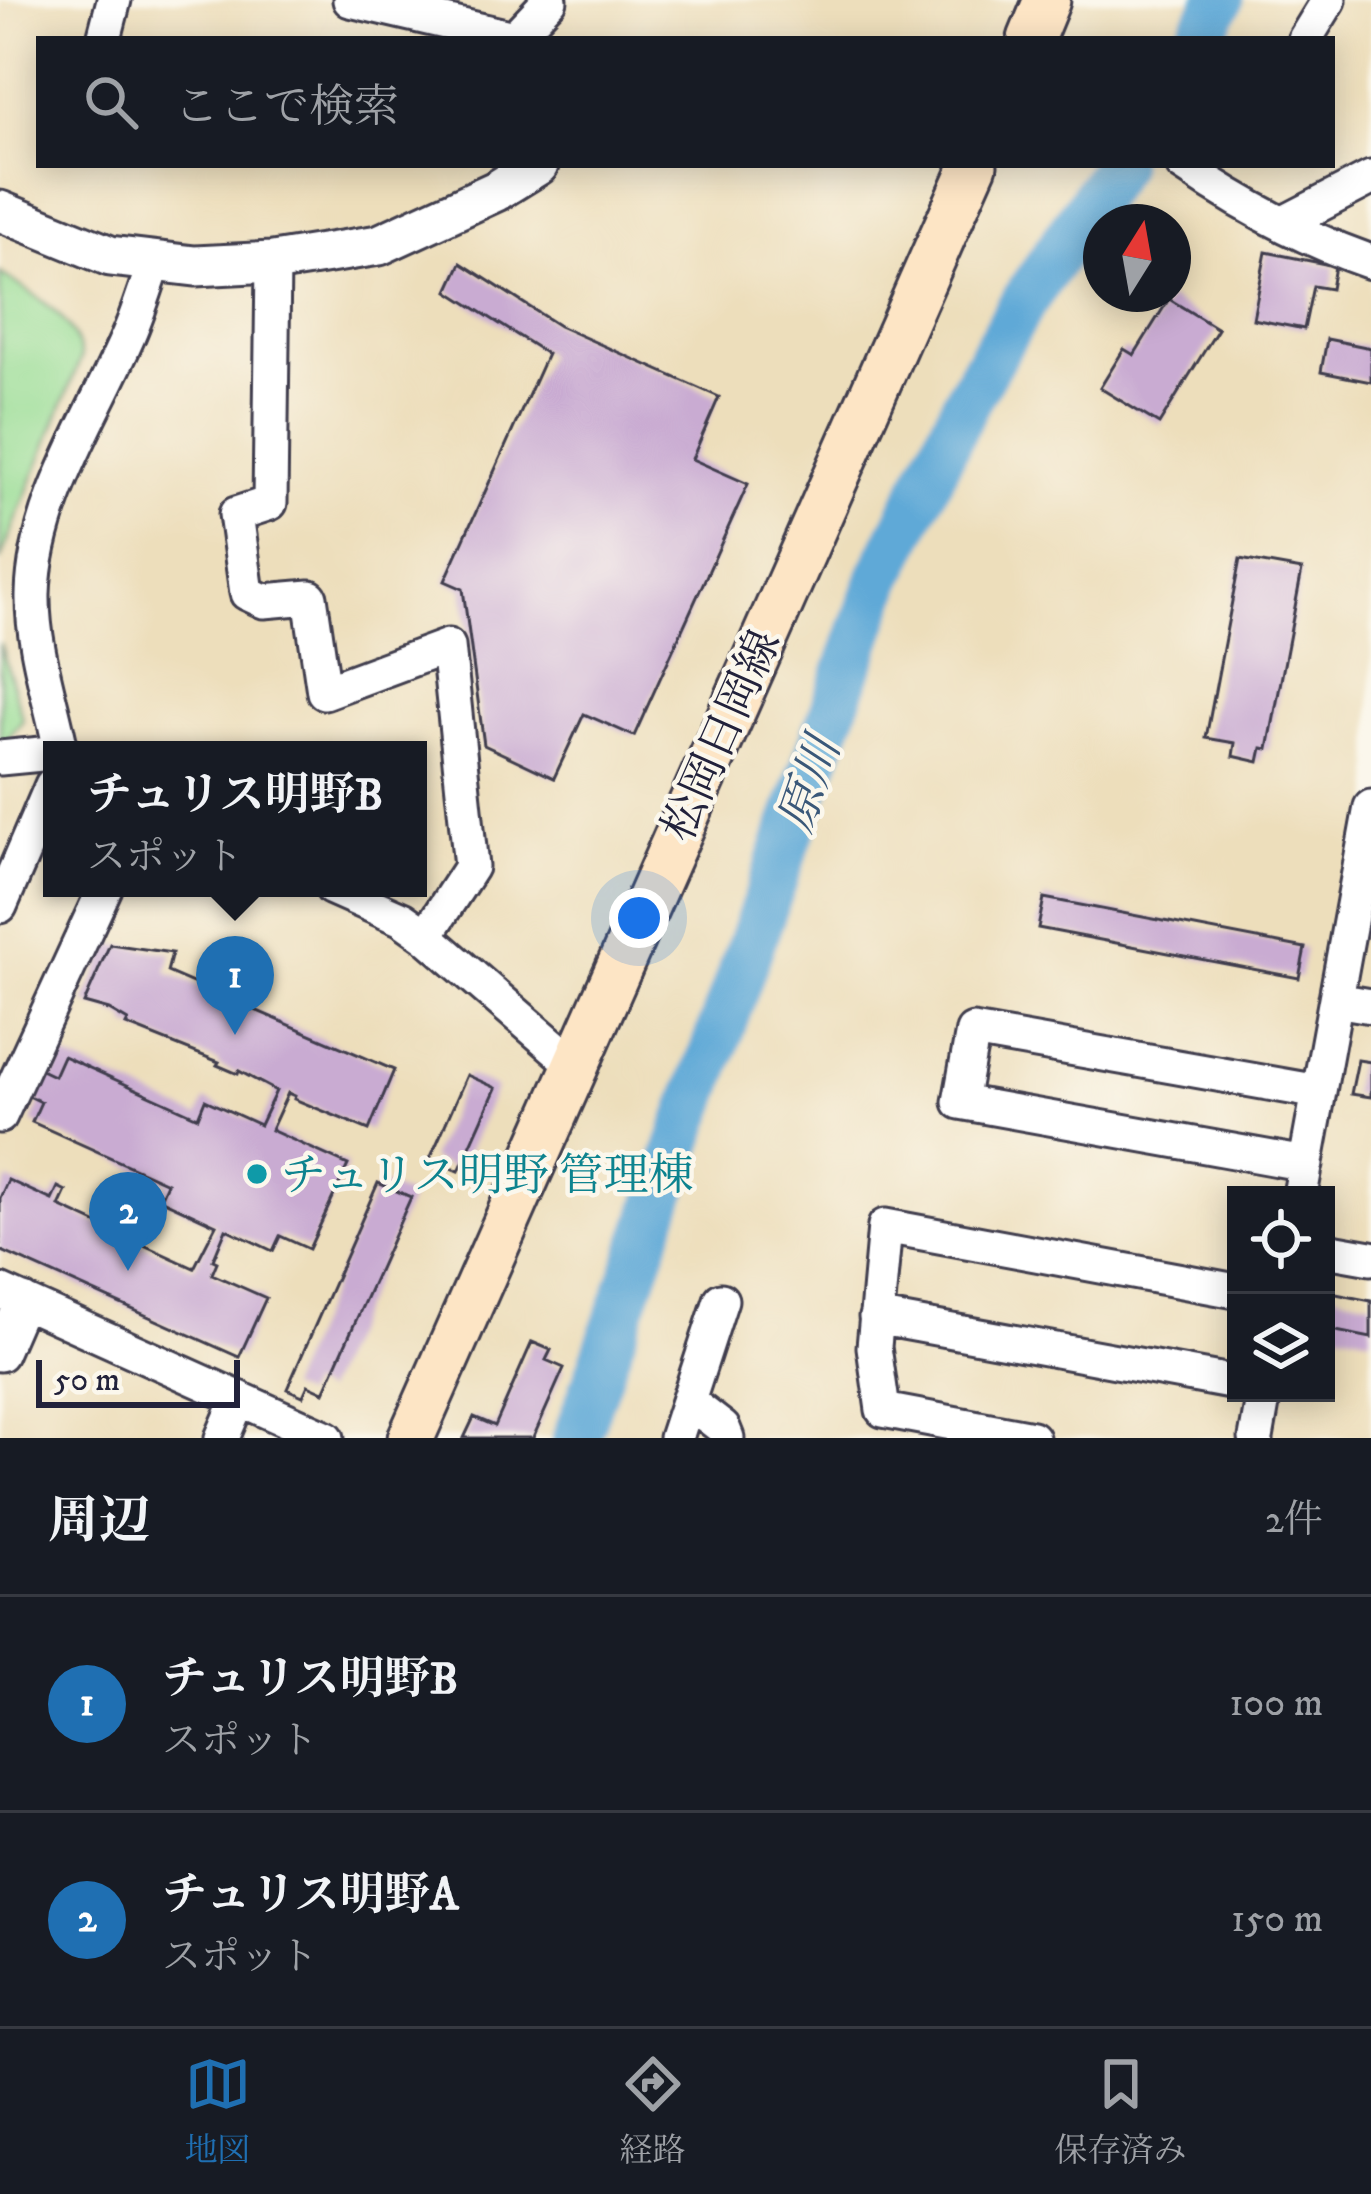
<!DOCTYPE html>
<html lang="ja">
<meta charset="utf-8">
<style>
:root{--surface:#171b24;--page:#20242c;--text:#f1f3f6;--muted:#9ea1a6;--line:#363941;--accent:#1f6fb2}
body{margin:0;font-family:"IM FELL DW Pica","Noto Serif JP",serif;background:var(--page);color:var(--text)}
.controls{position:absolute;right:36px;bottom:36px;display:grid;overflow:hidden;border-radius:0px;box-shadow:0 6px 30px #0003}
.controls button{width:108px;height:108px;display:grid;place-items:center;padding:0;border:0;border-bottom:3px solid var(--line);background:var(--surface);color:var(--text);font:60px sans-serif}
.compass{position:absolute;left:1083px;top:204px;width:108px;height:108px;border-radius:50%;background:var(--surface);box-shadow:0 6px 30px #0003;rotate:11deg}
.scale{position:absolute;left:36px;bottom:30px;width:204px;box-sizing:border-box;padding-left:12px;border:6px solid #22223b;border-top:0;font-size:33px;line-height:42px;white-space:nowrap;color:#22223b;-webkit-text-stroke:9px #fbf7ec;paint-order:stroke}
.you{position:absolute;left:639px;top:918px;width:42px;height:42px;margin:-30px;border:9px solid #fff;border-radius:50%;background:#1a73e8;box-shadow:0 0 0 18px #1a73e833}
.badge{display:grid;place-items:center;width:78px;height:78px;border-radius:50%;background:var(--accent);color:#fff;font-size:39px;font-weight:700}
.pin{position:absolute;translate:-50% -99px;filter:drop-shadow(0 3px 6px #0008)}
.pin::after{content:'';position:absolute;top:63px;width:42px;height:36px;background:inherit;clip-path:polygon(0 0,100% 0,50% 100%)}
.popup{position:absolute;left:43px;top:741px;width:384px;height:156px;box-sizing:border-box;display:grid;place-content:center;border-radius:0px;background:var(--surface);filter:drop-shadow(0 3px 9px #0005);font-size:39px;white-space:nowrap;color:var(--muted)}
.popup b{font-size:45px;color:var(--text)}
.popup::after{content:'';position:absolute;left:50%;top:100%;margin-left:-24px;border:24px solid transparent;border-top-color:var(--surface)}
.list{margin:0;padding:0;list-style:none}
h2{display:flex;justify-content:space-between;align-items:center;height:156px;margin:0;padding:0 48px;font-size:51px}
h2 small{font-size:39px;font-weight:400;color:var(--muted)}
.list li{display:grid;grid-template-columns:78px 1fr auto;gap:36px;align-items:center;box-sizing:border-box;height:216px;padding:0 48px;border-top:3px solid var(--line)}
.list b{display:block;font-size:45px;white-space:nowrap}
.list p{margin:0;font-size:39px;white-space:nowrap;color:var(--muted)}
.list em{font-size:39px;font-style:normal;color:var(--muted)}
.icon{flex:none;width:66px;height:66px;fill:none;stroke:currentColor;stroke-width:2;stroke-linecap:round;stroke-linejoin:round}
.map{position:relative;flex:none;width:1371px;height:1438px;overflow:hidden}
.search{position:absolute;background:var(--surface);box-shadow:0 6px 30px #0003;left:36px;right:36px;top:36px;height:132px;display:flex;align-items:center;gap:30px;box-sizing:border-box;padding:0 42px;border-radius:0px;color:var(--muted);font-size:45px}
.sheet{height:588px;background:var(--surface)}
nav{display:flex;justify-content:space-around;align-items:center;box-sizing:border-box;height:168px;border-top:3px solid var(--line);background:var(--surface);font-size:33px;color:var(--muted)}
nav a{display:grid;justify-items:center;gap:6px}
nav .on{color:var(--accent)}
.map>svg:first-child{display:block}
</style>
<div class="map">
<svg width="1371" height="1438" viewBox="0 0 1371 1438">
<rect width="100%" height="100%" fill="#fbf7ec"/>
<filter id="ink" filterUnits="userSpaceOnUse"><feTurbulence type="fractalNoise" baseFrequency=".00833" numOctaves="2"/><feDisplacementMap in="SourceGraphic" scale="24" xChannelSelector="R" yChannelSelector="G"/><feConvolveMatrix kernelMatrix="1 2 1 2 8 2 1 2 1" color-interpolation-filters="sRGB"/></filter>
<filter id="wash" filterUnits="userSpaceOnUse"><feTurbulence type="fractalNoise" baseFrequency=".004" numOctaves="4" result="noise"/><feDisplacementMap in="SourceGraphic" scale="48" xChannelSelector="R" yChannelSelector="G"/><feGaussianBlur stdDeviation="2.7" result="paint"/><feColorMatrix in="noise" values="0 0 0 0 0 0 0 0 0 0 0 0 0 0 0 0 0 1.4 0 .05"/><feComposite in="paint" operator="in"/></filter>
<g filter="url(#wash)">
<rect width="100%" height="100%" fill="#eddebb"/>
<path fill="#99dd95" stroke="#5e8068" stroke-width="3" d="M0,273C35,296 74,314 81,358L0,561Z
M0,643L23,720L6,741L0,742Z"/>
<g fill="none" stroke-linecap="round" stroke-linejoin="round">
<path stroke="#5fa9d7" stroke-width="48" d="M1198,39L1220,0
M576,1438L881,577L970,394L1022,304L1116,165"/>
</g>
<g id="blocks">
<path fill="#c9abd2" d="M1266,252L1335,266L1331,289L1313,286L1304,329L1253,319Z
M461,263L559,326L719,397L692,459L748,484L634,736L584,714L554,778L484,745L463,589L445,581L547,354L448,291Z
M1169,299L1218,329L1159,424L1100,388L1124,349L1134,355Z
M1327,339L1371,348V382L1321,372Z
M1240,559L1302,570L1268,749L1262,748L1259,762L1233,756L1235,743L1206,738Z
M1044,898L1305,948L1299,978L1038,928Z
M110,944L172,953L167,972L394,1070L369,1130L294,1099L295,1096L288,1093L271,1130L348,1165L309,1249L280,1236L273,1251L226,1229L213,1260L217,1262L212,1274L266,1298L239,1357L0,1250V1198L8,1180L52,1200L58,1187L66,1191L59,1206L194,1268L216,1225L160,1199L167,1183L32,1122L41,1102L27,1095L39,1069L54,1076L63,1056L198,1117L205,1100L260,1125L276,1091L239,1071L238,1074L217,1065L219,1062L126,1025L128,1021L109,1010L84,1003Z
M1358,1060L1371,1062V1097L1351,1094Z
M467,1075L496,1088L459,1171L430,1159Z
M378,1183L411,1197L324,1392L308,1385L303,1396L287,1389Z
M1326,1292L1371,1301V1338L1326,1329Z
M532,1342L551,1350L546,1360L564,1368L533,1438H464L474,1417L495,1426Z"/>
</g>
</g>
<g filter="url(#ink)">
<use href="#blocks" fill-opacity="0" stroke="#403e4e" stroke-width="3"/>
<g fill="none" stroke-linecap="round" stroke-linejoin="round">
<g stroke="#403e4e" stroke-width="39">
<path id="minor" d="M350,0L514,38
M104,39L114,0
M513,39L550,0
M1305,39L1329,0
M1183,165C1240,204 1305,239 1371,262
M1284,223L1371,178
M273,262L270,503L236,514L247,593L264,601L310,597L324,692L448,646L471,867L426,936L575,1065
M61,750C51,700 32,646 33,594C35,503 94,416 129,334C139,311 146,287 154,264
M0,758L52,753
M332,888L402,919L426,936
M0,906L52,785
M1336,1000L1371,1006
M0,1116L105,888
M1306,1164L960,1102L973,1031L1319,1092
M1300,1195L1371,807
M1326,1250L1371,1258
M0,1291L327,1438
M876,1317L1236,1383
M0,1354L23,1301
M688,1401L723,1428L727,1438
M222,1438L239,1398
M676,1438L721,1300
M1032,1438L883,1410L874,1347L885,1226L1236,1291
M1256,1438L1264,1393"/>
</g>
<g stroke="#403e4e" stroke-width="45">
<path id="tertiary" d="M0,211L110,256L195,266L273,262L379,245L496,191L538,165"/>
</g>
<g stroke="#403e4e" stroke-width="51">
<path id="secondary" d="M1031,39L1047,0
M411,1438L974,165"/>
</g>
<use href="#minor" stroke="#fff" stroke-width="33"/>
<use href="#tertiary" stroke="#fff" stroke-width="39"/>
<use href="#secondary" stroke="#fde5c5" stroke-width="45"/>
</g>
</g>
<circle fill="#0f9aa8" stroke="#fbf7ec" stroke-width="4.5" cx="257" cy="1174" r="12"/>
<g text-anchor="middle" stroke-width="9" stroke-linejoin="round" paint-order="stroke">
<g font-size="45" fill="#22223b" stroke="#fbf7ec">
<text transform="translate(720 735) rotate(-66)" y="16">松岡日岡線</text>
</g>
<g font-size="45" fill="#0d838f" stroke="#fbf7ec" text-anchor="start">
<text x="281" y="1190">チュリス明野 管理棟</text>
</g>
<g font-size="48" font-style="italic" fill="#3a5879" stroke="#fbf7ec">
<text transform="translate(808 784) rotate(-71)" y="17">原川</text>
</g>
</g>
</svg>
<div class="controls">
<button><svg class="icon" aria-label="locate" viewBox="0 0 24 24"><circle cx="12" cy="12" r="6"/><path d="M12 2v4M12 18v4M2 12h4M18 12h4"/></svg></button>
<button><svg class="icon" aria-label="layers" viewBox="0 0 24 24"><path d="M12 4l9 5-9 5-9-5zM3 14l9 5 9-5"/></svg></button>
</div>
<svg class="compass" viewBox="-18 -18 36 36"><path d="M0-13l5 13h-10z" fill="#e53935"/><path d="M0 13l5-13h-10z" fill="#9ea1a6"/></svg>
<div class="scale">50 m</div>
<div class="you"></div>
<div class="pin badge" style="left:235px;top:1035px">1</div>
<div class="popup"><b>チュリス明野B</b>スポット</div>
<div class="pin badge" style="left:128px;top:1271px">2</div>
<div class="search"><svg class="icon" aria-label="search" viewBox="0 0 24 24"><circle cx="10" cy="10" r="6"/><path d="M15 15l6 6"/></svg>ここで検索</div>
</div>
<section class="sheet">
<h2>周辺<small>2件</small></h2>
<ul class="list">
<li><span class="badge">1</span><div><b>チュリス明野B</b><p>スポット</p></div><em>100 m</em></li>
<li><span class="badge">2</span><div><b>チュリス明野A</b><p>スポット</p></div><em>150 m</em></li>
</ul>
</section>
<nav>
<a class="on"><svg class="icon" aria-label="map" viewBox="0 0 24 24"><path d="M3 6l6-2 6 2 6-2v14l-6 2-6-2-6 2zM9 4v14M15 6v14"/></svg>地図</a>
<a><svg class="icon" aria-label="directions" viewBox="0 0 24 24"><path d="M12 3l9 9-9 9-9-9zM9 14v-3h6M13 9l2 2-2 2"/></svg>経路</a>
<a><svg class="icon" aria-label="saved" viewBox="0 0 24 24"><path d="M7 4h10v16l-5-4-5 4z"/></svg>保存済み</a>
</nav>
